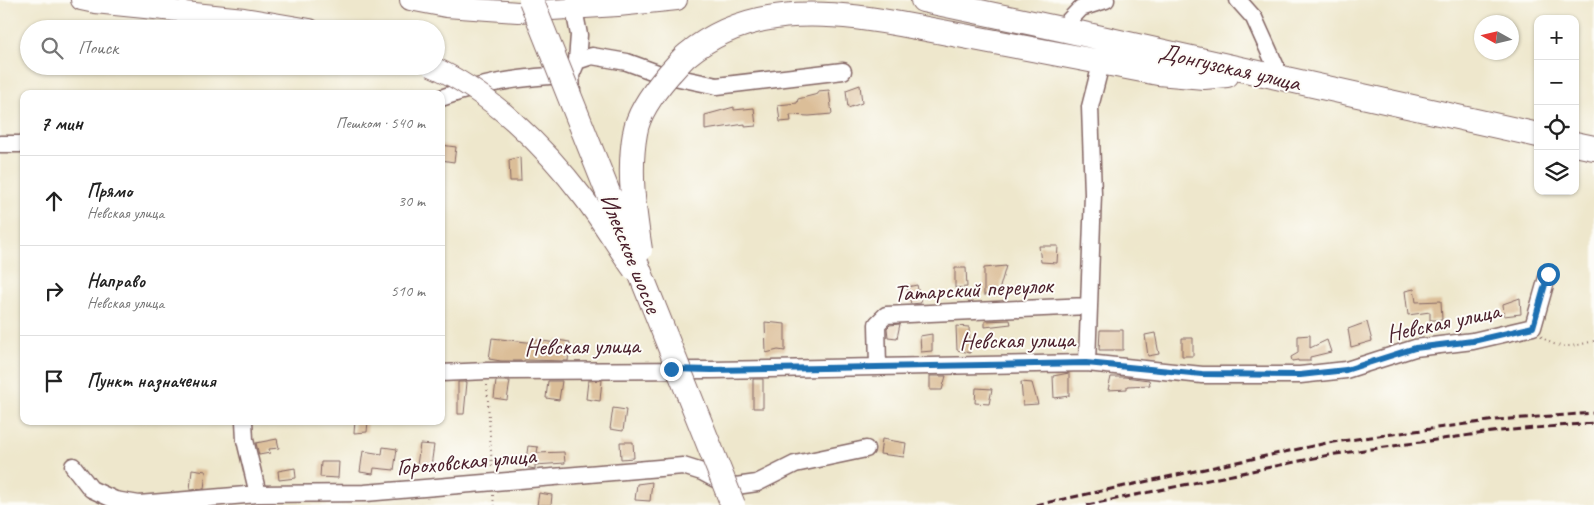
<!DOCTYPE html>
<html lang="ru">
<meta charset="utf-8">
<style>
:root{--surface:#fff;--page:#f2f2f2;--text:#222;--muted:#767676;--line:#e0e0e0}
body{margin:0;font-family:Caveat,sans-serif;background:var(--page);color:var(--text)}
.controls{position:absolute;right:15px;top:15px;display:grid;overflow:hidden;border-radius:10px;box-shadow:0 1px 4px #0004}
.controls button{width:45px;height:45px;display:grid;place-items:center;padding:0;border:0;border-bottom:1px solid var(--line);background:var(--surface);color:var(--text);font:25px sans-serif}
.compass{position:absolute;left:1474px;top:15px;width:45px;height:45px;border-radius:50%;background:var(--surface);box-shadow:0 1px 4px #0004;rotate:278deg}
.stop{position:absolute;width:15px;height:15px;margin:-11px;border:4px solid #1f6fb2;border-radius:50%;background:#fff}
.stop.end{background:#1f6fb2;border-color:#fff;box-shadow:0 1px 5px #0008}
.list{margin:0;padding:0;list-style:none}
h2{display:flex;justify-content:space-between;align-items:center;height:65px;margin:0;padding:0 20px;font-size:21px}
h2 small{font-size:16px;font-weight:400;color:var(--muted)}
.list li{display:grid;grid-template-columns:32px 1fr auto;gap:15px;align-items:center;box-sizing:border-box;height:90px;padding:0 20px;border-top:1px solid var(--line)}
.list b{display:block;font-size:19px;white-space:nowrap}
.list p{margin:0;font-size:16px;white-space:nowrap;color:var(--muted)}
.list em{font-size:16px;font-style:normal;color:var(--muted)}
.icon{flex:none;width:28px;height:28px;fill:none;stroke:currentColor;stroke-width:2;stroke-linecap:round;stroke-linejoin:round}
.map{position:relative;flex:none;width:1594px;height:505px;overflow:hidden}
.search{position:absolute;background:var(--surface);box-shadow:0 1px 4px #0004;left:20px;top:20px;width:425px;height:55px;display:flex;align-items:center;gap:12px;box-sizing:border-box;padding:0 18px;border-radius:28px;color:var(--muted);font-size:19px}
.panel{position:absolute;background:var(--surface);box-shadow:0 1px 4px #0004;left:20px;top:90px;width:425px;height:335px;border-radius:10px}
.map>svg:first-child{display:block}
</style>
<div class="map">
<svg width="1594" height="505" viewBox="0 0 1594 505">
<rect width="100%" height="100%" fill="#fdfcf7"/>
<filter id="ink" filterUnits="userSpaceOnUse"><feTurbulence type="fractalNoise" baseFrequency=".02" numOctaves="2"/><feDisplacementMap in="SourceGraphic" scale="10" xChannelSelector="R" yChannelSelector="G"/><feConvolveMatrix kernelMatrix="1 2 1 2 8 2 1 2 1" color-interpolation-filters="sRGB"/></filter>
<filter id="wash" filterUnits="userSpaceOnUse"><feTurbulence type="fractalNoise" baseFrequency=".0096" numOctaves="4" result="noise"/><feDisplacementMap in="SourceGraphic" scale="20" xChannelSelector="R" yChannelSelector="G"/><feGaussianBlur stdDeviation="1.12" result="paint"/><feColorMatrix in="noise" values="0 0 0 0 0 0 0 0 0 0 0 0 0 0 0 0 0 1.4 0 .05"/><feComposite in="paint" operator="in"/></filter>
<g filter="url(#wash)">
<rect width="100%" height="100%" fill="#eee7cc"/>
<g id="blocks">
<path fill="#dbbe98" d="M860,85L862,103L848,108L846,90Z
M829,90L832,114L809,116L790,115L791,121L780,122L778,105L797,103L798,99L818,94V91Z
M734,107V110L754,108L756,126L745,127V124L705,130V115Z
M441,145L456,147L454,162L441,160Z
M520,157L521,181H510L509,160Z
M1039,246H1058L1057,263L1041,262Z
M1006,266L998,294L984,295V268Z
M955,268H966L967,287L955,288Z
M917,285L921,303L911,304L907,287Z
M1414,289L1416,302L1441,301L1442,320H1430V312L1408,315L1405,291Z
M1520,298L1521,314L1504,316L1503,304Z
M1010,320L1011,324L985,327V321Z
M765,322L785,324V351L778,350L766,353Z
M1367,322L1372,341L1351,347L1348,329Z
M900,324L897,338L888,337L887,328L890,325Z
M956,326L969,327L970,353L957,350Z
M1100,330H1123V350H1099Z
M1155,333L1159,354L1148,356L1145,335Z
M932,334V351L921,352L920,336Z
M1310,335V348L1327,340L1331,352L1310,357V361H1298V360L1292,361L1291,357L1298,353V336Z
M492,338L535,343L536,340L556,343L557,340L570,342L568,361L524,360V361H501L489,359Z
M1182,338H1193V356H1182Z
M1069,373V396L1054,398L1053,376Z
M930,376H946L942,390H930Z
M1111,377H1124L1149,380L1150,385L1127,386V389L1108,390Z
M753,379H763V408H753Z
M602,380L600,401L586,399L588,381Z
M496,381H510L507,400L494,398Z
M548,381H562L559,400L546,398Z
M458,382H467L464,414H458Z
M1021,382L1032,383L1038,404L1023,405Z
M976,388L992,389L989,404L975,403Z
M613,408L626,410L623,431L610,429Z
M355,421H368L367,432L354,433Z
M277,439L279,448L269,449L270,453L259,455L256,443Z
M882,439L906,443L904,457L880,454Z
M620,442H633L634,458L621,459Z
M420,444L434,445L431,466L417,465Z
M528,446L538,447L537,453L564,452L565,463L535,465V469L525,467Z
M383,447L397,449L394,470L374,468L373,474L360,472L363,451L382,454Z
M321,462H339L338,478L320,477Z
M295,468L296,478L279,480L278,471Z
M192,469L206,471L204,489L190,490Z
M652,482L650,501L635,500L637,484Z
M539,493L552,495L551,505H537Z"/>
</g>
</g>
<g filter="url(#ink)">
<use href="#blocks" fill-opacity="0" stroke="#836563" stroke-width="1"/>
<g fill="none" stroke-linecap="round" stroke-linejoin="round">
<g stroke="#836563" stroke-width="19">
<path id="minor" d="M1238,0L1254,18L1281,78
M1061,29L1081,8L1106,0
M577,61L592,56L627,62L660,74L717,86L843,71
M572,92L571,75L577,61L579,35L574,9
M441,98C482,83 528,76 571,75
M0,144H24
M1087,363L1093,194L1090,107L1101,64
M878,367L877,324L886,315L1088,306
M441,373L487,371L712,370L1087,363L1202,375H1300L1346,370L1415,348L1473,341L1533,327L1548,274
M244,421L245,440L258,494
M73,466L91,489L115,500L139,504L258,494L365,493L683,466L702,472L715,479L736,486L757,483L795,464L866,449"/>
</g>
<g stroke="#836563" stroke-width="22">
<path id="major" d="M81,0L95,3L244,18L310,29
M410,0L446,7L518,12L618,6L677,0"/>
</g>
<g stroke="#836563" stroke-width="26">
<path id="highway" d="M923,0L1061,29L1538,135
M916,27L1158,73L1204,77L1227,75
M1575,144L1594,148"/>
</g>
<path stroke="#836563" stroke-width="2" stroke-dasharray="1 4" stroke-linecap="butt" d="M1541,336C1557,351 1575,346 1594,341
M487,385L492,468
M493,495L494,505"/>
<use href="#minor" stroke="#fff" stroke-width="16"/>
<use href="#major" stroke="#fff" stroke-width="20"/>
<use href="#highway" stroke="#fff" stroke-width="24"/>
<path stroke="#4a1f2b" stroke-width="3" stroke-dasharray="8 4" stroke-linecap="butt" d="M1036,505L1327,443L1496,420L1594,413
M1087,505L1329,455L1499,431L1594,423"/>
<g stroke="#836563" stroke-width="22" stroke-linecap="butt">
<path id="major-bridge" d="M431,66C489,91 545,147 583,197C601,220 616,246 633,270"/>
</g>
<g stroke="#836563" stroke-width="26" stroke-linecap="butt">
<path id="highway-bridge" d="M531,0L733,505
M640,250C634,211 628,172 635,133C638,113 656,89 669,74C675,68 681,60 687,55C753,0 839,12 916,27"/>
</g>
<use href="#major-bridge" stroke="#fff" stroke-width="20"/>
<use href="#highway-bridge" stroke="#fff" stroke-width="24"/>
</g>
</g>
<g fill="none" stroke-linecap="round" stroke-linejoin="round" filter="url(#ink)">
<path stroke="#1f6fb2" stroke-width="6" d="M671,369L712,370L1086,363L1202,374L1300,375L1346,370L1415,348L1473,341L1533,327L1548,274"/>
</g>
<g text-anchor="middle" stroke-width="4" stroke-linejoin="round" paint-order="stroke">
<g font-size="24" fill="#4a1f2b" stroke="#fdfcf7">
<text transform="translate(1230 67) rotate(13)" y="8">Донгузская улица</text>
<text transform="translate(631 253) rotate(68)" y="8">Илекское шоссе</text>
<text transform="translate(973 289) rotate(-3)" y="8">Татарский переулок</text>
<text transform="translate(1443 322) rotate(-12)" y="8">Невская улица</text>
<text transform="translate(1017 340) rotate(-1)" y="8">Невская улица</text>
<text transform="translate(582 346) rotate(-1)" y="8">Невская улица</text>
<text transform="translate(466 461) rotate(-5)" y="8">Гороховская улица</text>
</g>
</g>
</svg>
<div class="controls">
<button>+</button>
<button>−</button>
<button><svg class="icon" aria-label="locate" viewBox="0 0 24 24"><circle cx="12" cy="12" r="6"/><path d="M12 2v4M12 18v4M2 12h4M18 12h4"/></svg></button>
<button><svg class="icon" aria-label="layers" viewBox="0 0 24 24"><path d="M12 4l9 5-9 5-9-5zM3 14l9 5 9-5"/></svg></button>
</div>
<svg class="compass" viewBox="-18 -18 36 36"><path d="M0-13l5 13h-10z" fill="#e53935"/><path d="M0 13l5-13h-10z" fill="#767676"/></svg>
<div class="stop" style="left:1548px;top:274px"></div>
<div class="stop end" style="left:671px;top:369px"></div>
<div class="search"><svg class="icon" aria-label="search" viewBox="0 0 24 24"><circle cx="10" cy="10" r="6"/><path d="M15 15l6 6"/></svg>Поиск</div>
<section class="panel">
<h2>7 мин<small>Пешком · 540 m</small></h2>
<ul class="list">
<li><svg class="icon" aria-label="ahead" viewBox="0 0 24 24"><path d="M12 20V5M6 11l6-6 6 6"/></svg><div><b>Прямо</b><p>Невская улица</p></div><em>30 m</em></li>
<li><svg class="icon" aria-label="right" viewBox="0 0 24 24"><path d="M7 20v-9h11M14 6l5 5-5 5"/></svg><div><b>Направо</b><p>Невская улица</p></div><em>510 m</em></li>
<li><svg class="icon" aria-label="arrive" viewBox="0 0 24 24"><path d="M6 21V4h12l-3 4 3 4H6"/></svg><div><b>Пункт назначения</b></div></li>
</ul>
</section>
</div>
